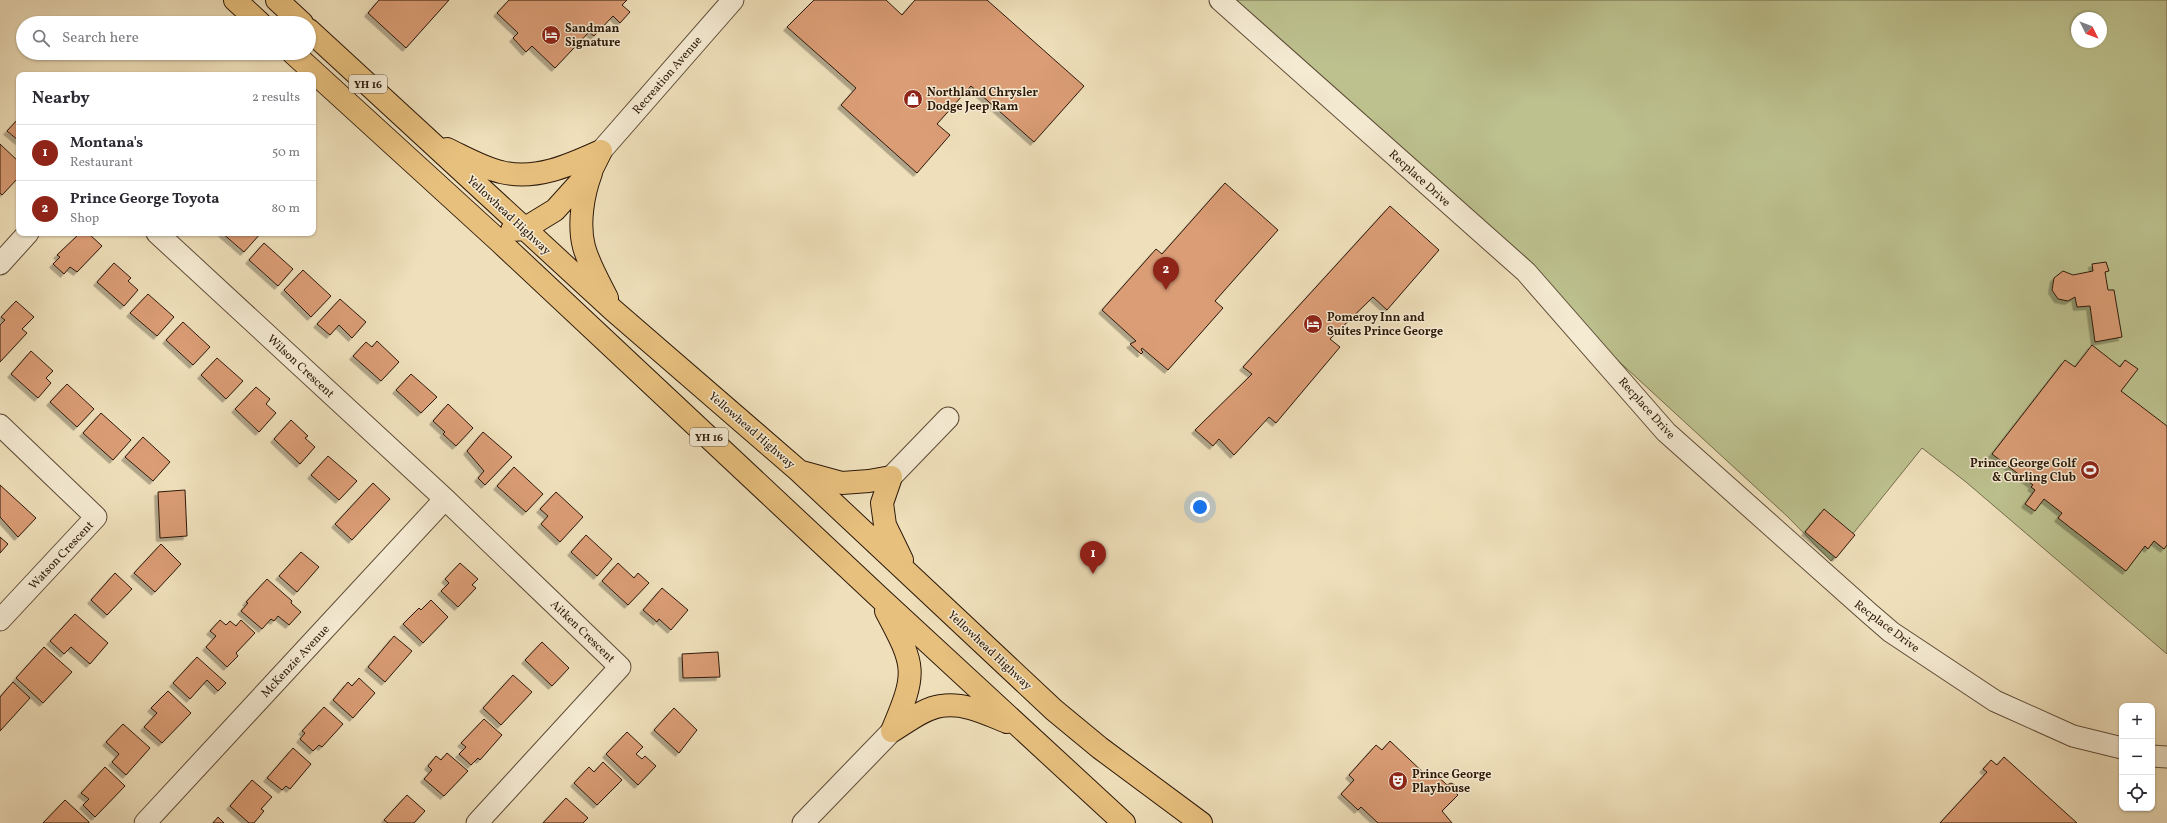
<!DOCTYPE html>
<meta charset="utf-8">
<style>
:root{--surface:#fff;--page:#f2f2f3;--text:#2b2b33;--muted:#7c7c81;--line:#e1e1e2;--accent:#8f2418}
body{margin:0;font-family:Vollkorn,serif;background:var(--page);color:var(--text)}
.controls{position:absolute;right:12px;bottom:12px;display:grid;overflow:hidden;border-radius:8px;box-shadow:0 1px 3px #0004}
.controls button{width:36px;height:36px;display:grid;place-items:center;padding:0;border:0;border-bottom:1px solid var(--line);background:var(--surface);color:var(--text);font:20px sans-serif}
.compass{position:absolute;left:2071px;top:12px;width:36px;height:36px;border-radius:50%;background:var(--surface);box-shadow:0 1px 3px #0004;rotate:132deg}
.you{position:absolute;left:1200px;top:507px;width:14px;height:14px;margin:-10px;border:3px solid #fff;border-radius:50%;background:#1a73e8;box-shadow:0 0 0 6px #1a73e833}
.badge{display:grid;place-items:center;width:26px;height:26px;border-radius:50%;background:var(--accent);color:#fff;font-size:13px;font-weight:700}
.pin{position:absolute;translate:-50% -33px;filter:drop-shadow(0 1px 2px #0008)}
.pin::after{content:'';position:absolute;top:21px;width:14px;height:12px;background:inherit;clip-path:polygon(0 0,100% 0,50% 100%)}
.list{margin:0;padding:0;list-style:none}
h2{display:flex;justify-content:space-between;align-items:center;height:52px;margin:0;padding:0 16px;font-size:17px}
h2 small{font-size:13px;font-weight:400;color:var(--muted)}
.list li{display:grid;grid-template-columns:26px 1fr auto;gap:12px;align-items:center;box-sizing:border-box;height:56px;padding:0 16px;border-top:1px solid var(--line)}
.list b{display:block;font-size:15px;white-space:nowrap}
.list p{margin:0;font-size:13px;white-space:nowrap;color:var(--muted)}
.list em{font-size:13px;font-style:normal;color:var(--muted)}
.icon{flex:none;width:22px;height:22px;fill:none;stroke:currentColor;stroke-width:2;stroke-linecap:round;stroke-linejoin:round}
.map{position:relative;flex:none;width:2167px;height:823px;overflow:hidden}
.search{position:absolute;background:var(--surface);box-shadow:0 1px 3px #0004;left:16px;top:16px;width:300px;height:44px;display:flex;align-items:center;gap:10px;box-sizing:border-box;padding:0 14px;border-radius:22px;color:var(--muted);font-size:15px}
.panel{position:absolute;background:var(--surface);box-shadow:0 1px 3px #0004;left:16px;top:72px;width:300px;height:164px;border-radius:8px}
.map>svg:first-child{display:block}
</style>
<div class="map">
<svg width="2167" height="823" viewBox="0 0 2167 823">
<defs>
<filter id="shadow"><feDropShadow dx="-3.5" dy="3.5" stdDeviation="0" flood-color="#0004"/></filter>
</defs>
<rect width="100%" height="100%" fill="#efe0bb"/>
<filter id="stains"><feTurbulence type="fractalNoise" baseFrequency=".005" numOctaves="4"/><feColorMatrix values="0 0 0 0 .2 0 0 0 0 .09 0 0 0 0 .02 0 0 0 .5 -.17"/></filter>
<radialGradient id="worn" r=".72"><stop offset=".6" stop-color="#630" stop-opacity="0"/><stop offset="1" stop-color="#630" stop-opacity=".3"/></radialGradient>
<path fill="#bcc18e" stroke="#746d4c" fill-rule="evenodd" d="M1226,0H2167V654L1966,482L1922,448L1831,561L1788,517ZM2077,18H2101V42H2077Z"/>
<path fill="#db9d76" stroke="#2d190a" filter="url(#shadow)" d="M379,0H449L406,48L368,13Z
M509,0H627L622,5L630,12L620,23L613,16L594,36L589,32L555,68L532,46L526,52L513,38L518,33L497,13Z
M814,0H886L902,15L915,0H987L1084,86L1034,142L971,86L937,124L950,135L917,173L841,105L856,88L787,27Z
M19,118V141L7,131Z
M0,144L19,162V177L2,195L0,193Z
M1225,183L1278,230L1215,301L1223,308L1168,370L1142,348L1141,350L1143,352L1141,354L1130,344L1136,341L1102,310L1156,249L1162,254Z
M1390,206L1439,250L1387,310L1373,297L1330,339L1340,347L1276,423L1269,417L1234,455L1219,439L1213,446L1195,430L1252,374L1243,367Z
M80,233H88L102,246L77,272L70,267L64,274L53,264L60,257L57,255Z
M222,233H261L244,252Z
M264,243L293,269L278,286L249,260Z
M2106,262L2109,271L2105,272L2108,290H2114L2122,337L2095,342L2090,306L2077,307L2075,297L2068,301L2058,299L2052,290L2054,278L2063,271L2073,275L2093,271L2092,264Z
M114,263L131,278L128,281L138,290L124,306L97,282Z
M303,270L331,296L311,317L284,290Z
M148,294L174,317L157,336L130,313Z
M340,299L366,322L352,338L339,325L330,335L317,324Z
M16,301L34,317L22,329L27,333L0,362V325L5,320L1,317Z
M183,322L210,347L193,365L166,340Z
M377,341L399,362L381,381L353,356L366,342L372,347Z
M2092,345L2120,367L2125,360L2138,369L2121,391L2167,426V545L2164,549L2154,541L2148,549L2145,546L2126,571L2058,518L2062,513L2044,499L2035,511L2025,504L2035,490L2031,487L2033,485L1992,454L2065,360L2075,367Z
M31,351L53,371L46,378L51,383L38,398L11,374Z
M217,358L243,381L226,399L201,375Z
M411,374L437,397L421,413L396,390Z
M67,384L94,409L77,427L50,402Z
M256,387L270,399L266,404L276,413L259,432L235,409Z
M448,404L473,428L456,446L443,434L445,432L433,421Z
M101,413L131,440L113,460L83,433Z
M291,420L308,436L305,438L315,447L300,464L274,439Z
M483,432L512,457L485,485L478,478L484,471L467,451Z
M143,437L170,462L153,481L125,457Z
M328,456L357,481L339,500L311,475Z
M514,467L543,494L526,512L497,486Z
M373,483L390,499L352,540L335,524Z
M0,485L36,518L18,537L0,517Z
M185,490L187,536L160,538L158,492Z
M556,492L583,517L560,542L541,524L548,516L540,509Z
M1824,509L1855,535L1836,558L1805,532Z
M586,535L612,559L597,576L571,552Z
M0,537L8,544L0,553Z
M161,544L181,564L155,592L134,573Z
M301,552L319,567L297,592L279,576Z
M460,563L478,579L472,585L476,588L458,607L441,591L449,583L445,579Z
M618,563L634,578L638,573L649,583L628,605L602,581Z
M115,573L132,589L107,615L91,600Z
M267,579L292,601L291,603L301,612L289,625L278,616L274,621L271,619L262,629L241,611L248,603L246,602Z
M662,588L688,610L671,630L659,619L657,622L643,610Z
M431,600L448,617L423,643L403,624L419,608L421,610Z
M75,614L108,643L90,664L71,647L64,654L50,641Z
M220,620L226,625L230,621L236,626L241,620L255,633L236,653L238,656L227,667L206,647L216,636L210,631Z
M394,636L412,651L385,682L368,667Z
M542,642L569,668L552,686L525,660Z
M44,647L72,672L43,703L16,678Z
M718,652L720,677L683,678L682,654Z
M197,657L226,683L218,691L207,680L190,699L173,683Z
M513,675L532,692L501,725L483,708Z
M359,678L375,693L353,718L333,700L348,682L352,686Z
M13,682L30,698L0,731V697Z
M168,691L191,713L162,743L144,727L157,713L151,708Z
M324,707L343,724L322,747L319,745L313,751L300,739L305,733L302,731Z
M674,708L697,730L679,753L654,730Z
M484,719L502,735L480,760L478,758L471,765L459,754L466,747L461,743Z
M123,724L150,748L126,775L112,762L119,754L106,742Z
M627,732L643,747L636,754L642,759L645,756L656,766L638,785L606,754Z
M1390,741L1428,777L1433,772L1447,785L1451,783L1455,785L1454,791L1458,795L1442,811L1452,823H1378L1361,807L1358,810L1341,794L1354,780L1349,775L1376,745L1382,750Z
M293,748L311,764L290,789L286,786L282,790L267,778Z
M447,753L468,771L444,796L424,779L432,770L428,766L436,756L441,760Z
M2004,757L2077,823H1940L1987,772L1983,769L1991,760L1997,765Z
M603,762L622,780L597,805L574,783L589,767L594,772Z
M105,767L125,786L95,817L83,805L89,799L81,793Z
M252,780L272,797L261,809L264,811L254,823H249L230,806Z
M407,795L425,811L414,823H388L384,820Z
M566,798L588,818L583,823H543Z
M65,800L89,822V823H43Z
M218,817L224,823H213Z"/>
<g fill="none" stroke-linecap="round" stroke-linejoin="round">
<g stroke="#5e4b36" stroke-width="23">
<path id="minor" d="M1220,0L1526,272L1666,432L1869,613L1891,632L1995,701L2073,736L2122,748
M601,151L733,0
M157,233L445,499L620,667L477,823
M0,264L28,233
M0,425L96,517L0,620
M891,477L948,418
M2152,756L2167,757
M145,823L445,499
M803,823L892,731"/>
</g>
<g stroke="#2d190a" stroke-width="24">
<path id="highway" d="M235,0L260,23
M277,0L302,23
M309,30L613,310L799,471L1054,710L1100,748L1201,823
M293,53L499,241L879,597L1124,823
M447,149C464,157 483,168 501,172C536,181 570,165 601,151
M591,173C583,194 578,224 584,247C589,265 599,282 607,298
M512,230L524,229L555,210L592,169L601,151
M802,472L842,483L869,481L891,477
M891,477L882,503L885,525L902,560
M886,611C916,667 917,672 892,731
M892,731C906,723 924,708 941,706C964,702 987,714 1007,722"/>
</g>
<use href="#minor" stroke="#f5ebd3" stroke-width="21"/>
<use href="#highway" stroke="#e8c07e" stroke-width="22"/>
</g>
<defs>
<g id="hotel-disc" transform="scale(1)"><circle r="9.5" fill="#8f2418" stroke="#f5ebd3"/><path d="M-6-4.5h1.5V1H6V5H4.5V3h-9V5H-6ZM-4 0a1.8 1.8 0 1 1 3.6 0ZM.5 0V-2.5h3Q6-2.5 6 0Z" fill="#fff"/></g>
<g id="shop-disc" transform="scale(1)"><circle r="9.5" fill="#8f2418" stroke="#f5ebd3"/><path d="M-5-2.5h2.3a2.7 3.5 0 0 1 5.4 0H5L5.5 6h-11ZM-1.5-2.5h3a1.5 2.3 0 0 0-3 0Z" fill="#fff"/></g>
<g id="stadium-disc" transform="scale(1)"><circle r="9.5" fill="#8f2418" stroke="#f5ebd3"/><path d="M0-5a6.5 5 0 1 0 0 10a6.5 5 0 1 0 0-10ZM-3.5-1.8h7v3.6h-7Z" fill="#fff"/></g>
<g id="theatre-disc" transform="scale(1)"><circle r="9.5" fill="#8f2418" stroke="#f5ebd3"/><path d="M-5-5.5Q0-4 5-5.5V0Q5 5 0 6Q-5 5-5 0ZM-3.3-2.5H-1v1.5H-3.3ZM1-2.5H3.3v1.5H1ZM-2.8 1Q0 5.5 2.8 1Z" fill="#fff"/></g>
</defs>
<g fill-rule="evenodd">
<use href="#hotel-disc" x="551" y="35"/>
<use href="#shop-disc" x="913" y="99"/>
<use href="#hotel-disc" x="1313" y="324"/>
<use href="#stadium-disc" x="2090" y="470"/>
<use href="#theatre-disc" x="1398" y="781"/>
</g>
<g text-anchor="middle" stroke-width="3" stroke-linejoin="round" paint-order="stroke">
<g fill="#f5ebd3" stroke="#695846" stroke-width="1">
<rect x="349" y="75" width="38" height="18" rx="3"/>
<rect x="690" y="428" width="38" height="18" rx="3"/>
</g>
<g font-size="11" font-weight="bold" fill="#2d190a">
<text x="368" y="88">YH 16</text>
<text x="709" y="441">YH 16</text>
</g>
<g font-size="12" font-weight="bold" fill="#2d190a" stroke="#f5ebd3" text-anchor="start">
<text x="565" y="32">Sandman<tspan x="565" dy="14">Signature</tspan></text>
<text x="927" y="96">Northland Chrysler<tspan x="927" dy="14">Dodge Jeep Ram</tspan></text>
<text x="1327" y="321">Pomeroy Inn and<tspan x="1327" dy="14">Suites Prince George</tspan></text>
<text x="2076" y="467" text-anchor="end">Prince George Golf<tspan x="2076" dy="14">&amp; Curling Club</tspan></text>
<text x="1412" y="778">Prince George<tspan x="1412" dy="14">Playhouse</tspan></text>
</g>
<g font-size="12" fill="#2d190a" stroke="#f5ebd3">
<text transform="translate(667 75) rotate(-49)" y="4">Recreation Avenue</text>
<text transform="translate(1420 178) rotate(42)" y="4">Recplace Drive</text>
<text transform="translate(509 215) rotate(43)" y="4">Yellowhead Highway</text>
<text transform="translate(301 366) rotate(43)" y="4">Wilson Crescent</text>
<text transform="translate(1647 408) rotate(48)" y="4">Recplace Drive</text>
<text transform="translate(752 430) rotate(41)" y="4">Yellowhead Highway</text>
<text transform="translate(61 555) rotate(-47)" y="4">Watson Crescent</text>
<text transform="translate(1887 626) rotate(37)" y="4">Recplace Drive</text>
<text transform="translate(583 631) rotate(44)" y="4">Aitken Crescent</text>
<text transform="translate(990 650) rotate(43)" y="4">Yellowhead Highway</text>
<text transform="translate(295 661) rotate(-47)" y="4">McKenzie Avenue</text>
</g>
</g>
<rect width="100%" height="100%" filter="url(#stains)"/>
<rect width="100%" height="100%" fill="url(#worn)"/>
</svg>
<div class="controls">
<button>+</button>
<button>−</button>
<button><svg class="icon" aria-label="locate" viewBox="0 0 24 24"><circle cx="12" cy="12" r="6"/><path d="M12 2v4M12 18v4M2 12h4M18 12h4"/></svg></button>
</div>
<svg class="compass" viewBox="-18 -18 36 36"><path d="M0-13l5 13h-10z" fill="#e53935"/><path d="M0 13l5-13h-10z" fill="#7c7c81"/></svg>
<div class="you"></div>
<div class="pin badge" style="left:1093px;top:574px">1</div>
<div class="pin badge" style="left:1166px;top:290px">2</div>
<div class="search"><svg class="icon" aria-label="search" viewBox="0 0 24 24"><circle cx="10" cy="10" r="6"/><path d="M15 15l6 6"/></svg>Search here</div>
<section class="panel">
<h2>Nearby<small>2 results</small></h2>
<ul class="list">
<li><span class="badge">1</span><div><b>Montana's</b><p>Restaurant</p></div><em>50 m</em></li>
<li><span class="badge">2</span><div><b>Prince George Toyota</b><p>Shop</p></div><em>80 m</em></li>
</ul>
</section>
</div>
